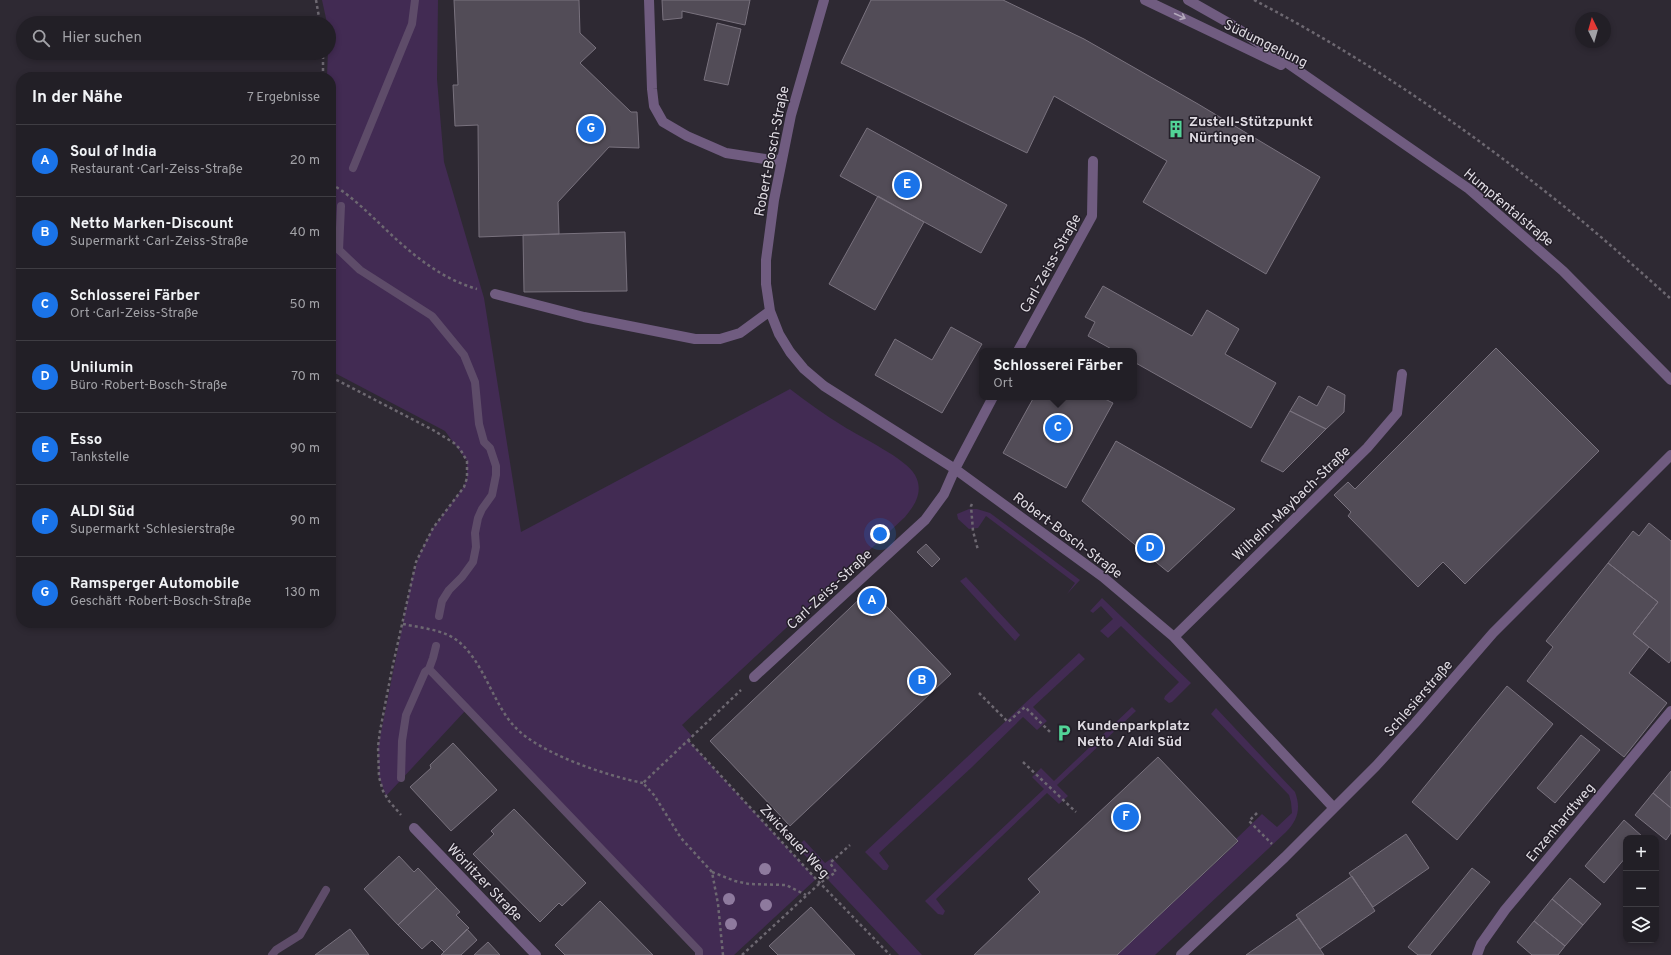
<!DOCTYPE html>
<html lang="de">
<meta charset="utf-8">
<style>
:root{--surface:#221f26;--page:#2e2c32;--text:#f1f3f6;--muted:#a2a2a7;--line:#3f3d43;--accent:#1a73e8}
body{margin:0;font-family:Overpass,sans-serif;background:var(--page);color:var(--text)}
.controls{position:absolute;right:12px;bottom:12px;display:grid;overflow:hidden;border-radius:8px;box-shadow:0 2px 6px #0003}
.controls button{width:36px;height:36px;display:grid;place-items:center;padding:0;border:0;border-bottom:1px solid var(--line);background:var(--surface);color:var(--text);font:20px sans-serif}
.compass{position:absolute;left:1575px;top:12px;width:36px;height:36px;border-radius:50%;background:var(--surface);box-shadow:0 2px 6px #0003;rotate:355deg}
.you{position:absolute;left:880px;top:534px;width:14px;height:14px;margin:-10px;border:3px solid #fff;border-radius:50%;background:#1a73e8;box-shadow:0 0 0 6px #1a73e833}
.badge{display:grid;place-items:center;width:26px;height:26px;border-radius:50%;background:var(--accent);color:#fff;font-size:13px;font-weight:700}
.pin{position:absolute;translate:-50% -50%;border:2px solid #fff;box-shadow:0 1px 4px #0006}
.popup{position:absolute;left:979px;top:348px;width:158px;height:52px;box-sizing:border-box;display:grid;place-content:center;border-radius:8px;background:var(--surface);filter:drop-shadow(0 1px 3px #0005);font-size:13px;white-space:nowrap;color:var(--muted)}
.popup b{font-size:15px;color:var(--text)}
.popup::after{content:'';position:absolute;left:50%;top:100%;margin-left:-8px;border:8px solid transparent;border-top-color:var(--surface)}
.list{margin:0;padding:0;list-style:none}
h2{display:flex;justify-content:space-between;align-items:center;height:52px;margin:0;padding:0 16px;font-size:17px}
h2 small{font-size:13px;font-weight:400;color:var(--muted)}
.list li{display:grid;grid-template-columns:26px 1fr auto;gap:12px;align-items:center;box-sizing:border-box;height:72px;padding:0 16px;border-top:1px solid var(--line)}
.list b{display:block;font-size:15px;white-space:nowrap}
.list p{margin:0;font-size:13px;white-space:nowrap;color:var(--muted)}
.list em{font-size:13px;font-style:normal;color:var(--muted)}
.icon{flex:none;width:22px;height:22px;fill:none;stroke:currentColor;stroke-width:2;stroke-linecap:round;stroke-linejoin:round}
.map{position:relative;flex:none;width:1671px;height:955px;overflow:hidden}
.search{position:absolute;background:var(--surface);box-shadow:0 2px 6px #0003;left:16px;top:16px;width:320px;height:44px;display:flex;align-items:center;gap:10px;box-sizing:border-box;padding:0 14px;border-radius:22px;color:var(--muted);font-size:15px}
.panel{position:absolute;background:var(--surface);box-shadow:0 2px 6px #0003;left:16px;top:72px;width:320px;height:556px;border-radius:16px}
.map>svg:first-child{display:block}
</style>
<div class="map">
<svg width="1671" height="955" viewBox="0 0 1671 955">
<rect width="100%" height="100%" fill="#2e2933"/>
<path fill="#422b53" d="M322,0H438L437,79L444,162L484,298L521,532L790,389C807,402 825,415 843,426C860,437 907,459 915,475C924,491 915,505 905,517L682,725L692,736L688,740L816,879L734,955H698V952L465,711L386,796L379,777L378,747L412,578L420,553L433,528L464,486L467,478V461L445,431L331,371V77H327L329,23H327Z
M969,509H977L990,513L1080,580L1067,594L1075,583L986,516L978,528L969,529L958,519L957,514Z
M966,577L1020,635L1015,641L960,581Z
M1102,598L1191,683L1172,702L1169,703L1164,699L1165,696L1179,682L1121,626L1108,638L1100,631L1113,619L1101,606L1093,613L1090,611Z
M1079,653L1085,659L1033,707L1047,721L1037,730L1023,717L971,768L879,853L889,866L887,870H883L865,852Z
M1132,707L1136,711L1057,785L1068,796L1059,804L1047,793L936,899L945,911L943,915L938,914L925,901L1044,789L1032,777L1041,768L1054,781Z
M1216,708L1295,792C1301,808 1298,820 1286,832L1155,955H1117L1238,842L1236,839L1262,814L1277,827L1292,813L1291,802L1289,795L1211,714Z
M804,840L825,863L832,858L922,955H899L797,847Z"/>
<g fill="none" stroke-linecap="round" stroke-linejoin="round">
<path stroke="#5e4c69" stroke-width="8" d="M353,168L412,24L415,0
M341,206L339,250L360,270L432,316L464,355L475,382L479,424L484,442L490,448L496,466V475L492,495L482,509L478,518L475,533L476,547L473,562L462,577L449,590L442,601L439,616
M436,646L433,658L429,669L699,951V955
M401,778L402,741L406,715L425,672L429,669
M272,955L276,950L300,935L326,890"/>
</g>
<path fill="#524c57" stroke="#79727e" d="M454,0H579L580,33L596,48L580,63L631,112H637L639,148L609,147L558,202L559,234L479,237L478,125L455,126L453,85H458Z
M662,0H750L745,25L682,11V18L663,20Z
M871,0H1003L1084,39L1198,104L1320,177L1266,274L1143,202L1167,161L1054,96L1027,153L841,63Z
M717,23L741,29L728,85L704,80Z
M867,128L1007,205L981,253L840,176Z
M878,196L924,222L875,310L829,284Z
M625,232L627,291L524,292L523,235Z
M1103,286L1192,336L1207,310L1239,329L1225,354L1276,383L1251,428L1134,362V351H1115L1088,336L1095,322L1085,317Z
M951,327L982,344L942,413L875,375L895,339L932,360Z
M1496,348L1599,451L1465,584L1443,562L1418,587L1348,516L1351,512L1334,495L1348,482L1355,489Z
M1328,386L1345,395L1344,412L1326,429L1290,411L1299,396L1317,406Z
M1034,397H1101L1113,403L1066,488L1003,453Z
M1290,411L1326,429L1283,472L1261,461Z
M1116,441L1235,509L1168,572L1082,501Z
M1649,523L1671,541V660L1669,663L1633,634L1658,602L1608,563L1633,531L1639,536Z
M926,544L940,559L932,567L917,552Z
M1608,563L1658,602L1633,634L1649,647L1629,673L1667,703L1624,757L1527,681L1553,647L1546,641Z
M870,589L951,674L790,826L710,741Z
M1507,686L1553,724L1457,840L1412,802Z
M1581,735L1600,750L1555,803L1537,788Z
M453,743L497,790L451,831L410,787L431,768L430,765Z
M1158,757L1238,841L1117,955H974L1040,892L1028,879Z
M1671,771V808L1653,793Z
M1653,793L1671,808V833L1666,840L1635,815Z
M514,809L586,883L562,906L559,903L540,922L473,854L494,834L491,831Z
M1624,820L1643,837L1642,838H1626V857L1604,883L1585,866Z
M1406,834L1429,868L1373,907L1349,873Z
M399,856L414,872L418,868L437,888L398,925L364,889Z
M1472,868L1490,882L1430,955H1418L1408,947Z
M1352,876L1375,911L1320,949L1296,915Z
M1570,878L1601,904L1583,925L1552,899Z
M437,888L460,912L456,915L469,928L444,952L432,940L422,949L398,925Z
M1552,899L1583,925L1565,946L1534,921Z
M600,901L653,955H565L555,945Z
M811,907L855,955H778L769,946Z
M1299,918L1324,955H1246Z
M1534,921L1565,946L1558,955H1532L1517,942Z
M350,929L369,955H315Z
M467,929L477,940L461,955H441Z
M488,942L500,955H474Z"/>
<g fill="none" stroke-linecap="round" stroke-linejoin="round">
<path stroke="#6d6871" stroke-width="2.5" stroke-dasharray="3 3" stroke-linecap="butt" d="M316,0L320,23
M1254,0C1363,57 1465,127 1561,204C1599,234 1635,267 1671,299
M323,77V53
M331,184C349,194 364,209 379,223C407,250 438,278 477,289
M331,377L433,430L454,443L460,449L467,461V478L464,487L433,528L416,562L392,669L380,731L378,747L379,777L383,791L389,801L401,815
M972,504L971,506L973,531L978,550
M403,624C417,627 435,629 448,635C482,651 490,701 515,727C540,754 608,776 643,783
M979,693L1008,722L1025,707L1052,734
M688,740L816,879L890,955
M1023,762L1076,812
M1257,813L1249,821L1272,844
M712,872L735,881L749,884L786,885L806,895
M723,955L718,904L712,872L681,838L654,795L643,783L741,690
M742,955L820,883L836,872L830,863L850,845"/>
<path stroke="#705c80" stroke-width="10" d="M649,0L652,89L654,106L663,122L687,136L726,153L765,159L782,160
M824,0L791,115L774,200L766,260V284L770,311L779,334L790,352L804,369L824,386L955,469L1103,577L1174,637L1333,807
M1145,0L1281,65
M1188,0L1234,26L1469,189L1563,271L1671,380
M495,294L584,317L695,339H720L740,333L770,311
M1018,351L1092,216L1093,161
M1174,637L1367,448L1397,413L1402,374
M754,677L925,520L944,494L955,469L993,397
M414,828L536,955
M1181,955L1285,857L1376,766L1415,723L1493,633L1671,455
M1477,955L1481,944L1505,910L1671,711"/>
</g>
<g fill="#8e7a9e">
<circle cx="765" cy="869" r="6"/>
<circle cx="729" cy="899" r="6"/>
<circle cx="766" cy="905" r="6"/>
<circle cx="731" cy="924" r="6"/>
</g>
<defs><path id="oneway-shaft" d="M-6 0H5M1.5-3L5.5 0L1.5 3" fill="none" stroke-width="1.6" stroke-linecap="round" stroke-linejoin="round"/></defs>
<use stroke="#b3a8bb" href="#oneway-shaft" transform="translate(1180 16) rotate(25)"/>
<defs>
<g id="building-bare" transform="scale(1.38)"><path d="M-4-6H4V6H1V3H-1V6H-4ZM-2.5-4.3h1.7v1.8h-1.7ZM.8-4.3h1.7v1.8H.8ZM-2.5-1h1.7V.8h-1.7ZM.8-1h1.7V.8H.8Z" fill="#52d397" stroke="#241f29" stroke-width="2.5" paint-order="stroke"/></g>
<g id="parking-bare" transform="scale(1.38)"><path d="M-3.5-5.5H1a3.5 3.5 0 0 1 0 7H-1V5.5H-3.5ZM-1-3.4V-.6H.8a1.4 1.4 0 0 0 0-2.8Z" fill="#52d397" stroke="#241f29" stroke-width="2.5" paint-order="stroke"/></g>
</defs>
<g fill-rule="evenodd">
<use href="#building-bare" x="1176" y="129"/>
<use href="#parking-bare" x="1064" y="733"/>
</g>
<g text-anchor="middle" stroke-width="3" stroke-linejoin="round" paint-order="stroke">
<g font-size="14" fill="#dfdbe2" stroke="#241f29">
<text transform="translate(1266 43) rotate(26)" y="5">Südumgehung</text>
<text transform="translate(771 151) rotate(-79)" y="5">Robert-Bosch-Straße</text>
<text transform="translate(1509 207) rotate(40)" y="5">Humpfentalstraße</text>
<text transform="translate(1050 263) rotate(-61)" y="5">Carl-Zeiss-Straße</text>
<text transform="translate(1291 503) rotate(-44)" y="5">Wilhelm-Maybach-Straße</text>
<text transform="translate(1068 535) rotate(37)" y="5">Robert-Bosch-Straße</text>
<text transform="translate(829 589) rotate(-43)" y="5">Carl-Zeiss-Straße</text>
<text transform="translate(1418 698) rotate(-49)" y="5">Schlesierstraße</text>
<text transform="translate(1560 822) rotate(-50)" y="5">Enzenhardtweg</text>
<text transform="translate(795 841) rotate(47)" y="5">Zwickauer Weg</text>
<text transform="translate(485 882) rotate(46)" y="5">Wörlitzer Straße</text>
</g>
<g font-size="14" font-weight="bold" fill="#dfdbe2" stroke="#241f29" text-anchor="start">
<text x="1189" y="126">Zustell-Stützpunkt<tspan x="1189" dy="16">Nürtingen</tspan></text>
<text x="1077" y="730">Kundenparkplatz<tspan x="1077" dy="16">Netto / Aldi Süd</tspan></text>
</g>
</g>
</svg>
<div class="controls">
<button>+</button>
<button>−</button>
<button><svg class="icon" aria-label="layers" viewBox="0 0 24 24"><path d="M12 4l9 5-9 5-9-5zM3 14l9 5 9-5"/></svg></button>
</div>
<svg class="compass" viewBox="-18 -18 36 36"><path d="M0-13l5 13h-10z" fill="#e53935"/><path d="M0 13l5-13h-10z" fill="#a2a2a7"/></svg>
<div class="you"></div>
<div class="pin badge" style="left:872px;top:601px">A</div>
<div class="pin badge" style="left:922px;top:681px">B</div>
<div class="pin badge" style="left:1058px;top:428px">C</div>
<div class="popup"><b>Schlosserei Färber</b>Ort</div>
<div class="pin badge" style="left:1150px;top:548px">D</div>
<div class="pin badge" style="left:907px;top:185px">E</div>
<div class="pin badge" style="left:1126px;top:817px">F</div>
<div class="pin badge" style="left:591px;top:129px">G</div>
<div class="search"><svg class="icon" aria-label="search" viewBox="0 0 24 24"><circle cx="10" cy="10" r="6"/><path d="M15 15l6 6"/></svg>Hier suchen</div>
<section class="panel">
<h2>In der Nähe<small>7 Ergebnisse</small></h2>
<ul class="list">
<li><span class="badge">A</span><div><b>Soul of India</b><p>Restaurant · Carl-Zeiss-Straße</p></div><em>20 m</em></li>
<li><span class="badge">B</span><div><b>Netto Marken-Discount</b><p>Supermarkt · Carl-Zeiss-Straße</p></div><em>40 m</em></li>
<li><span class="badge">C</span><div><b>Schlosserei Färber</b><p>Ort · Carl-Zeiss-Straße</p></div><em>50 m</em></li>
<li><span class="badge">D</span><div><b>Unilumin</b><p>Büro · Robert-Bosch-Straße</p></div><em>70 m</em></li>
<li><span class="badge">E</span><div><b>Esso</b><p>Tankstelle</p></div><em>90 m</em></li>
<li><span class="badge">F</span><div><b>ALDI Süd</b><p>Supermarkt · Schlesierstraße</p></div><em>90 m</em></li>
<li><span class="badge">G</span><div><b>Ramsperger Automobile</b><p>Geschäft · Robert-Bosch-Straße</p></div><em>130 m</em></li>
</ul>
</section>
</div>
